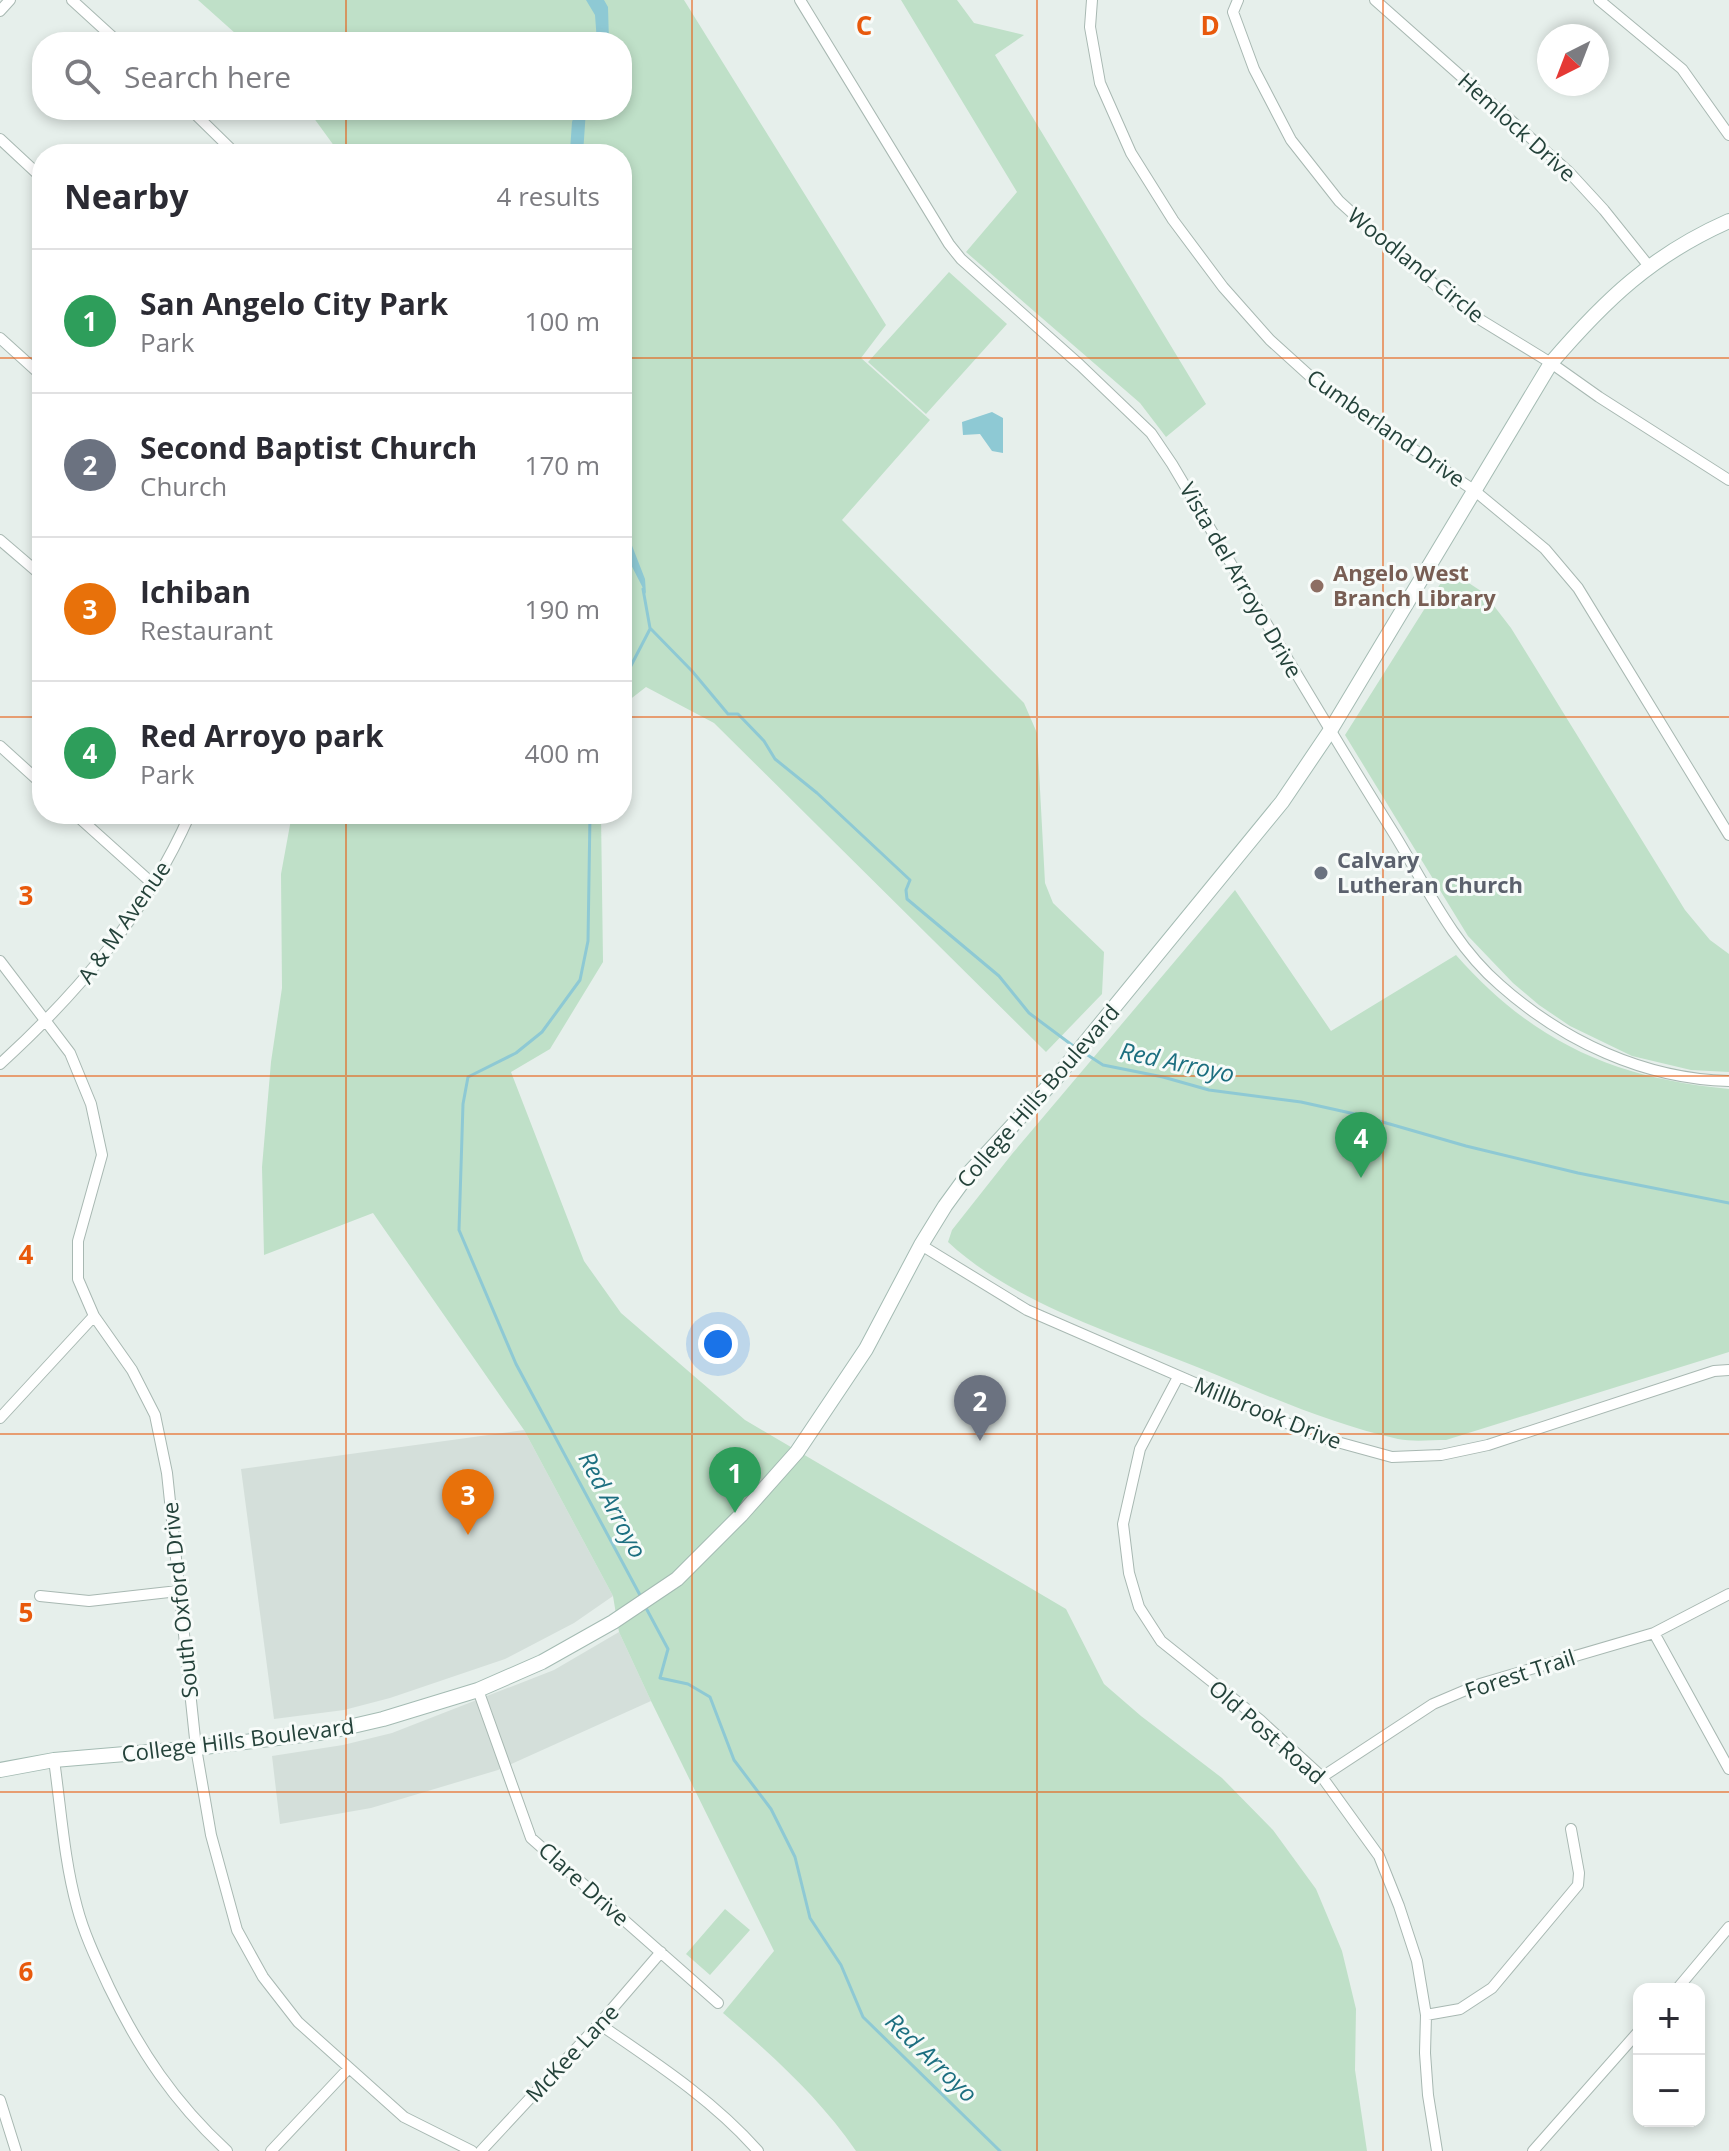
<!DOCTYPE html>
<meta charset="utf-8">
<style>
:root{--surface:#fff;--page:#f7f7f7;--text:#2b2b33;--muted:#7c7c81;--line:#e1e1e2;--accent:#855347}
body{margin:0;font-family:"Open Sans",sans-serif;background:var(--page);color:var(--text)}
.controls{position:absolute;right:24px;bottom:24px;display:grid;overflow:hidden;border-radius:16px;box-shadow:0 4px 12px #0003}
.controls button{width:72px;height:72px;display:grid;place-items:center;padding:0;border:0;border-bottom:2px solid var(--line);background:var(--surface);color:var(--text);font:40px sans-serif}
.compass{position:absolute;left:1537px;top:24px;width:72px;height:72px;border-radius:50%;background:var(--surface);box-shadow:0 4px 12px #0003;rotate:222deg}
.you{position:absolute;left:718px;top:1344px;width:28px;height:28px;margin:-20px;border:6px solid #fff;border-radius:50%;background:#1a73e8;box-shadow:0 0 0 12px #1a73e833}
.badge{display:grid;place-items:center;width:52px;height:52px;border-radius:50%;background:var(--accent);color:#fff;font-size:26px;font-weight:700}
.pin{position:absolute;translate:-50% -66px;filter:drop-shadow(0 2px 4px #0008)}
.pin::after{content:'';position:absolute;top:42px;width:28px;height:24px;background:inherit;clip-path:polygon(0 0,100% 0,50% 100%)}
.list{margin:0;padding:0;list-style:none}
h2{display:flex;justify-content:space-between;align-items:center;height:104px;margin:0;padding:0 32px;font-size:34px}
h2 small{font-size:26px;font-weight:400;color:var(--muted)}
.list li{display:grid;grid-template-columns:52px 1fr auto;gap:24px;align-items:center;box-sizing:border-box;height:144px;padding:0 32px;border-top:2px solid var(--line)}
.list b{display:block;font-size:30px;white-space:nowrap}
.list p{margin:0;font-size:26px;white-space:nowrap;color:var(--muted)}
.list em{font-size:26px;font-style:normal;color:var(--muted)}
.icon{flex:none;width:44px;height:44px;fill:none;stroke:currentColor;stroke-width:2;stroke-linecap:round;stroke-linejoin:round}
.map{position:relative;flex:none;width:1729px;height:2151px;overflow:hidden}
.search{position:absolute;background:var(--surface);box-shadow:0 4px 12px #0003;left:32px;top:32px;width:600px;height:88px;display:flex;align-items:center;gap:20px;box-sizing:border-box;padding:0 28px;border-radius:32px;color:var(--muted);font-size:30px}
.panel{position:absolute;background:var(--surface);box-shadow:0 4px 12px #0003;left:32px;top:144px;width:600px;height:680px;border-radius:32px}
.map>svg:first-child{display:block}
</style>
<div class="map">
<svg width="1729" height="2151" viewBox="0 0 1729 2151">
<rect width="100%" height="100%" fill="#e6efeb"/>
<path fill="#d4dfda" d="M524,1430L613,1596L574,1623L505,1659L390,1698L344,1710L274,1719L241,1469Z
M619,1632L651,1701L498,1770L371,1808L280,1824L272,1756L343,1745L392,1733L554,1670Z"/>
<path fill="#bfe0c8" d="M198,0H684L886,325L861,358L930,420L842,520L1024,703L1037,733L1045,883L1053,903L1104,952L1102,994L1046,1052L714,723L646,687L628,701L622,748V154H340L308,110H622V42H245Z
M901,0H957L974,23L1024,35L995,55L1206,404L1166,437L1140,403L966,252L1017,192Z
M949,272L1007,324L926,414L868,362Z
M1449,570L1484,593L1511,628L1685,910L1710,940L1729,954V1072L1691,1070L1632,1056L1570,1026L1539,1005L1513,983L1468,936L1345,735Z
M292,814H601L603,962L550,1049L511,1072L584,1261L621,1313L745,1420L1066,1609L1104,1684L1141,1716L1222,1778L1273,1830L1316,1889L1342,1951L1356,2009L1355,2070L1367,2151H856C819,2097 772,2055 723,2013L774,1951L651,1701L619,1632L613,1596L524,1430L373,1213L264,1255L262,1167L271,1062L282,988L281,874Z
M1235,890L1331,1031L1456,955C1534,1043 1614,1078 1729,1089V1352L1446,1440C1431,1440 1413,1442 1398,1439C1329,1424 1262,1393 1197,1367C1116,1334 1012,1302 948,1242L952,1230L1012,1154Z
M725,1909L750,1930L710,1975L686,1954Z"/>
<path fill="#8ec9d4" d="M586,0H604L608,7L609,42H597L595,15Z
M576,110H586L583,154H571L570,151L572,122Z
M992,412L1003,418V453L992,451L980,434L963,435L962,422Z
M622,520L645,579L646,594L622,547Z"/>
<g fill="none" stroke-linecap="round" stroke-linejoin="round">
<path stroke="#8ec9d4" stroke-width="3" d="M643,589L650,628L692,671L728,714H738L764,741L775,759L817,793L910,880L906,890L907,899L999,976L1029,1013L1076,1048
M622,683L650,629
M590,814L588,941L580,980L542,1032L516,1053L468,1077L463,1104L459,1230L516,1364L641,1597
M1083,1052L1103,1065L1163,1077L1209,1090L1301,1102L1355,1114L1466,1146L1578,1173L1729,1203
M646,1608L668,1649L660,1678L688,1684L710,1697L734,1760L771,1809L795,1857L810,1918L841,1965L863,2017L1000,2151"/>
<g stroke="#a8b8b2" stroke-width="12">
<path id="street" d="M72,0L118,42
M800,0L949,244L961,259L1080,365L1151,433L1172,464C1245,587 1317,711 1393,832C1425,884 1453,945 1500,985C1563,1041 1644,1079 1729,1081
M1092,0L1090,27L1100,83L1131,153L1173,220L1223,287L1270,340L1323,388L1475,491L1545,549L1578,588L1729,835
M1238,0L1233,12L1254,69L1291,140L1339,201L1396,253L1471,314L1551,363L1599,397L1729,480
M1375,0L1569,172L1604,210L1648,265
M1599,0L1682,69L1729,135
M0,11L10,0
M191,110L236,154
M0,139L42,178
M0,338L42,376
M0,540L42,576
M0,746L42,784
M75,814L154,885
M0,961L70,1053L91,1104L102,1155L78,1241V1279L94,1316L132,1370L155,1415L167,1473L196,1748L211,1835L237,1930L263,1977L298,2022L404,2117L472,2151
M0,1064C78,993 147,912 190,814
M921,1245L1027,1310L1319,1437L1392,1457L1441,1455L1488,1445L1714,1371L1729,1370
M1178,1377L1140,1449L1123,1524L1129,1573L1139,1607L1161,1641L1260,1720L1322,1777L1379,1856L1399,1906L1417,1961L1426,2015L1425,2053L1428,2095L1437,2151
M0,1418L94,1316
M40,1596L89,1601L178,1591
M1654,1633L1729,1769
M478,1690L531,1838L718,2003
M54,1760C61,1809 64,1860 77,1907C84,1934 97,1961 109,1987C140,2051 174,2102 227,2151
M1322,1777L1433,1704L1480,1684L1654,1633L1729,1594
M1677,1989L1729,1927
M1426,2015L1460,2009L1492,1988L1578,1885L1579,1873L1571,1829
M599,2024C656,2063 713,2100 758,2151
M0,2100L16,2151
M271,2151L349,2068
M481,2151L599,2024L661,1952
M1533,2151L1639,2031"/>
</g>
<g stroke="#a4bbb3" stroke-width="16">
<path id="secondary" d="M0,1770L54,1760L196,1748L327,1732L383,1719L478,1690L542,1662L613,1622L677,1579L741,1515L797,1452L866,1349L921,1245L945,1206L969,1173L1057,1077L1282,802L1330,731L1551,363C1605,300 1652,255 1729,221"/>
</g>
<use href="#street" stroke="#fff" stroke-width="10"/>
<use href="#secondary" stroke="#fff" stroke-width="14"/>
</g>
<path fill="none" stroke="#e8590c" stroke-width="2" stroke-opacity="0.55" d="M346,0V42M692,0V2151M1037,0V2151M1383,0V2151M346,110V154M0,358H42M622,358H1729M0,717H42M622,717H1729M346,814V2151M0,1076H1729M0,1434H1729M0,1792H1729"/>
<circle fill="#8d6e63" stroke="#f7fbf9" stroke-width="3" cx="1317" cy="586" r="8"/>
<circle fill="#6b7280" stroke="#f7fbf9" stroke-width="3" cx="1321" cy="873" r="8"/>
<g text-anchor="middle" stroke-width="6" stroke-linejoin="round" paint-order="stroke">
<g font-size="22" fill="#24423a" stroke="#f7fbf9">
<text transform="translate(1517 127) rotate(42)" y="8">Hemlock Drive</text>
<text transform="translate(1416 265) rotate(39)" y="8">Woodland Circle</text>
<text transform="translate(1386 428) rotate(35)" y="8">Cumberland Drive</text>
<text transform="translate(1241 580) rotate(60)" y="8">Vista del Arroyo Drive</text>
<text transform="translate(124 922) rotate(-55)" y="8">A &amp; M Avenue</text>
<text transform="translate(1038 1096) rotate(-49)" y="8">College Hills Boulevard</text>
<text transform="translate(1268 1413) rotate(22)" y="8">Millbrook Drive</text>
<text transform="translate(180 1600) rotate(-96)" y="8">South Oxford Drive</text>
<text transform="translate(1520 1674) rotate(-18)" y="8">Forest Trail</text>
<text transform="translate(1267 1732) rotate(41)" y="8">Old Post Road</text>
<text transform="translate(238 1740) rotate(-7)" y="8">College Hills Boulevard</text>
<text transform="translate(584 1884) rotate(42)" y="8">Clare Drive</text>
<text transform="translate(572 2053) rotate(-47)" y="8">McKee Lane</text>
</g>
<g font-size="22" font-weight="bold" fill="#785e54" stroke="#f7fbf9" text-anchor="start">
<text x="1333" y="581">Angelo West<tspan x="1333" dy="25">Branch Library</tspan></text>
</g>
<g font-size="22" font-weight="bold" fill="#5b616d" stroke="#f7fbf9" text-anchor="start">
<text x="1337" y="868">Calvary<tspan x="1337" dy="25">Lutheran Church</tspan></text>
</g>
<g font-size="24" font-style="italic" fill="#1c6f80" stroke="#f7fbf9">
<text transform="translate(1177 1063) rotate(12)" y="8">Red Arroyo</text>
<text transform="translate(612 1505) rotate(62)" y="8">Red Arroyo</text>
<text transform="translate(931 2058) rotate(44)" y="8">Red Arroyo</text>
</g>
</g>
<g font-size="26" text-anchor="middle" font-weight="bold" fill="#e8590c" stroke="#f7fbf9" stroke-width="6" stroke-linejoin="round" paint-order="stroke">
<text x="864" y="35">C</text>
<text x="1210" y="35">D</text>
<text x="26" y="905">3</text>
<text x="26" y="1264">4</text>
<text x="26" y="1622">5</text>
<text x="26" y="1981">6</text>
</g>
</svg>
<div class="controls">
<button>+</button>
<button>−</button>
</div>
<svg class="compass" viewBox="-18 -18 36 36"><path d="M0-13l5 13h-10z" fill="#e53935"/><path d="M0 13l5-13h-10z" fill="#7c7c81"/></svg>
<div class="you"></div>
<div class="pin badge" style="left:735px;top:1513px;background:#2e9e5b">1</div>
<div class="pin badge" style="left:980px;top:1441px;background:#6b7280">2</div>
<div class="pin badge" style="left:468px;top:1535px;background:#e8710a">3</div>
<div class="pin badge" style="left:1361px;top:1178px;background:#2e9e5b">4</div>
<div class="search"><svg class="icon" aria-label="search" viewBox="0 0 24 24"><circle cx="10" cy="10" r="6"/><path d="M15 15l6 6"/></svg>Search here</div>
<section class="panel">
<h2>Nearby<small>4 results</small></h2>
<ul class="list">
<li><span class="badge" style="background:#2e9e5b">1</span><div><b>San Angelo City Park</b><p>Park</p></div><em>100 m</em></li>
<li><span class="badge" style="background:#6b7280">2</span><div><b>Second Baptist Church</b><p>Church</p></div><em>170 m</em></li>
<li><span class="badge" style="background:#e8710a">3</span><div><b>Ichiban</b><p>Restaurant</p></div><em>190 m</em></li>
<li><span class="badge" style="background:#2e9e5b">4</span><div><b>Red Arroyo park</b><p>Park</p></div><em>400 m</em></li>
</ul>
</section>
</div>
